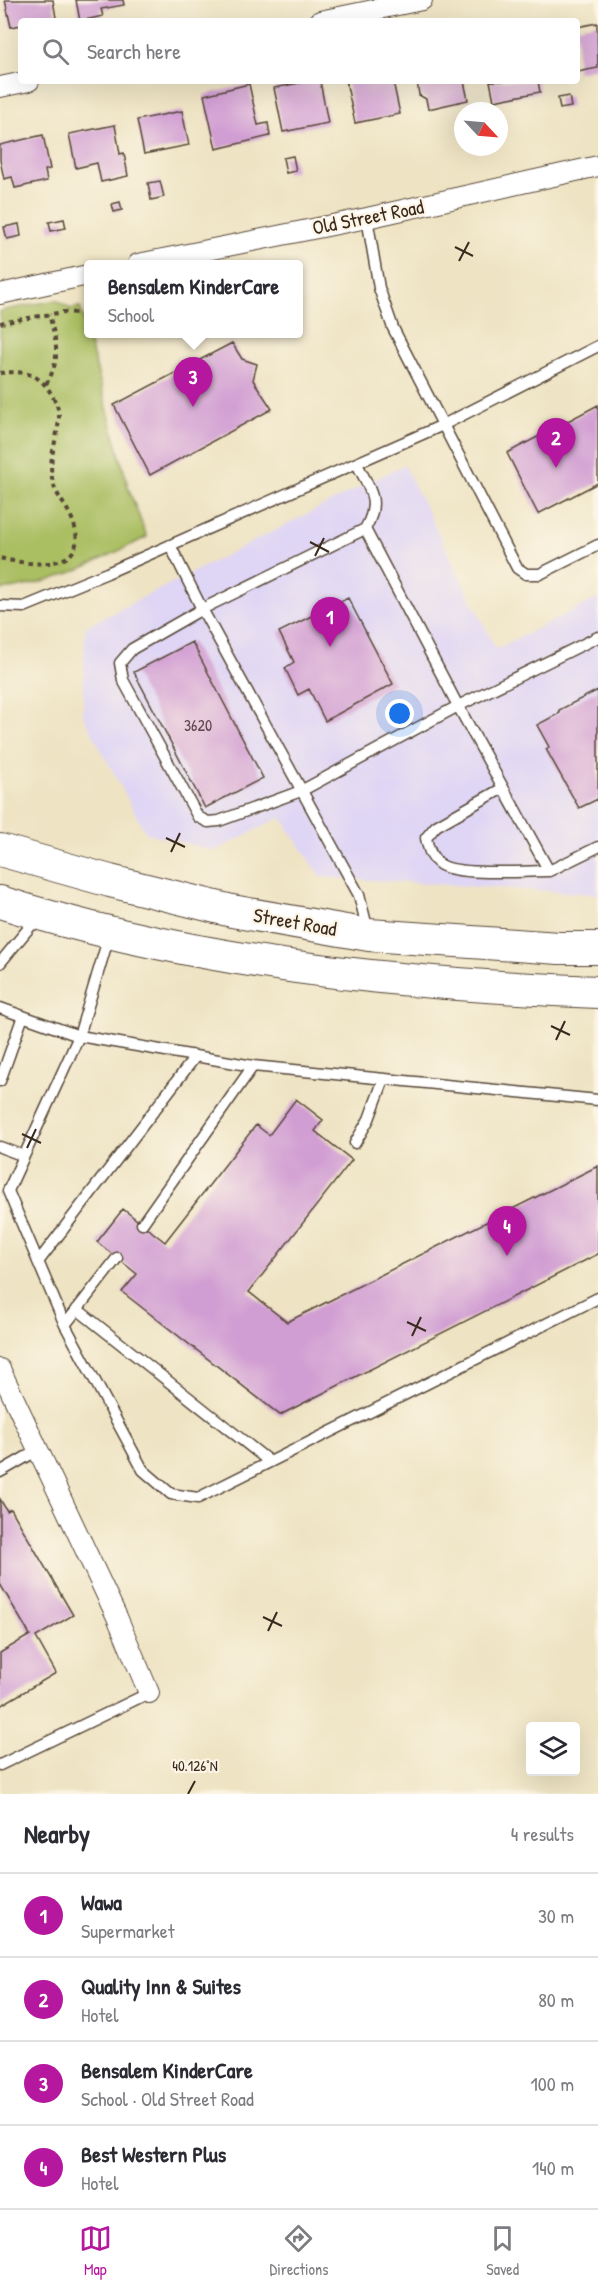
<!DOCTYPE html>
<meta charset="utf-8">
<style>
:root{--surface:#fff;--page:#f7f7f7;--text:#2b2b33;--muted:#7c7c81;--line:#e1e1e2;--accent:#b5179e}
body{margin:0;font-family:"Patrick Hand",sans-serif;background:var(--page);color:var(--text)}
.controls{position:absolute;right:18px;bottom:18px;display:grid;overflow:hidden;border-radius:6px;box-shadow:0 6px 24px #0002}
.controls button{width:54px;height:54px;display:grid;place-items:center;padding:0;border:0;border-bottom:2px solid var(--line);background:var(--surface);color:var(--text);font:30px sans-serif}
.compass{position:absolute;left:454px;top:102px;width:54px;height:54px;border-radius:50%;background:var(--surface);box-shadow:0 6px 24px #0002;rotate:116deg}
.you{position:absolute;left:400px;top:714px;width:21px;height:21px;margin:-15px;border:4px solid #fff;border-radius:50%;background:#1a73e8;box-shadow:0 0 0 9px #1a73e833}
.badge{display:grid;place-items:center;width:39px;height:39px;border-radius:50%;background:var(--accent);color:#fff;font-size:20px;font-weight:700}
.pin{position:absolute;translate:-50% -50px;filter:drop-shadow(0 2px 3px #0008)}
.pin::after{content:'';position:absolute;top:32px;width:21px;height:18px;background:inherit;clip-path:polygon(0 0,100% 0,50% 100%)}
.popup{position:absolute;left:84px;top:260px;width:219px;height:78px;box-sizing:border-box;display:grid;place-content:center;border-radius:6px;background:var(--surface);filter:drop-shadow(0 2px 4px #0005);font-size:20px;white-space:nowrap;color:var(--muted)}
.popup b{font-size:22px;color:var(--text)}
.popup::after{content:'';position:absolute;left:50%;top:100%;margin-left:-12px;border:12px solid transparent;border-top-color:var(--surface)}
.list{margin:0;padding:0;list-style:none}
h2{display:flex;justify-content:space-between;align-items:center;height:78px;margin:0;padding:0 24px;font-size:26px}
h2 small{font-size:20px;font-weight:400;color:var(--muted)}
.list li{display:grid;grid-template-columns:39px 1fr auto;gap:18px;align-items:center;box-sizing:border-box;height:84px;padding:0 24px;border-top:2px solid var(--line)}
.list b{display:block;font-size:22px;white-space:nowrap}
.list p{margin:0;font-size:20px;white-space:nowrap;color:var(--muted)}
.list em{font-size:20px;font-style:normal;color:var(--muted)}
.icon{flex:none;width:33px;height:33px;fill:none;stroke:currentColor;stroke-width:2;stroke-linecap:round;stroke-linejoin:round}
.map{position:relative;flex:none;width:598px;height:1794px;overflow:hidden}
.search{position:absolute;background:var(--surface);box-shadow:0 6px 24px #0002;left:18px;right:18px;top:18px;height:66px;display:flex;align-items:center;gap:15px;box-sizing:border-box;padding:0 21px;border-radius:6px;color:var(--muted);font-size:22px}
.sheet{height:414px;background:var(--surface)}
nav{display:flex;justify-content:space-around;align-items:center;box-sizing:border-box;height:84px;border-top:2px solid var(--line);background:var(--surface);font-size:16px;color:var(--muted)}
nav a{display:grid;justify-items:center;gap:3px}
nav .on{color:var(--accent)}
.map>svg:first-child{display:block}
</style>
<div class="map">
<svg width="598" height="1794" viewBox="0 0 598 1794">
<rect width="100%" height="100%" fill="#fcf5e5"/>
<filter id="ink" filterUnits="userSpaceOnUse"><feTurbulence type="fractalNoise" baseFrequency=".0167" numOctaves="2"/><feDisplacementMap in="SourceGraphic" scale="12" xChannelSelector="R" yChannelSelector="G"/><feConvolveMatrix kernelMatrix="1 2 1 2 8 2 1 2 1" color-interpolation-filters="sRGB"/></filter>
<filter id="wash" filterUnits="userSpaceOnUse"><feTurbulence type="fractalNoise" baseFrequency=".008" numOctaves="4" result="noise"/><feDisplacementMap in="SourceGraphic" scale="24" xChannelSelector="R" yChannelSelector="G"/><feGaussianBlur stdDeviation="1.35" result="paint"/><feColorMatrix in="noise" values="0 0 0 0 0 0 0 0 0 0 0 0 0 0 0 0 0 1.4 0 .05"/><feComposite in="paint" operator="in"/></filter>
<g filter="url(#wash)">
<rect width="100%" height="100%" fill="#eee3c3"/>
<path fill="#dfd5f5" d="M404,465L496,649L598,598V894L321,877L281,817L215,851L146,833L83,716L85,627Z"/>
<path fill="#aabe62" stroke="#727440" stroke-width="1.5" d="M56,300L71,309L80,307L129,490L147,537C97,561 56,585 0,590V311Z"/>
<g id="blocks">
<path fill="#d19ed3" d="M5,0H53L56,18L41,21H21V25L11,27Z
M76,0H123L124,5L101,9L103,16L80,21Z
M597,23L598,68L577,72V27Z
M309,81H320L328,123L283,132L274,88Z
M346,81H393L400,114L355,123Z
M417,81H464L468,100L428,109L426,99L419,95Z
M490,81H538L540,92L494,101Z
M249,84L258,125L268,123L270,136L216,149L204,95Z
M569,96L571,107L560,109L558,98Z
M182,111L189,145L144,154L137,120Z
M115,125L120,154L124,153L128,176L101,182L97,163L76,168L69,134Z
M43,135L50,169L45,170L47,181L15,188L12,177L4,179L0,160V145Z
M293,156L296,171L286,173L283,158Z
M160,181L164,197L151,200L148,183Z
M120,202L122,210L114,212L112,204Z
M64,219L66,228L51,231L49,222Z
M19,224L21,236L7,239L4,227Z
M232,343L242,359L257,364L253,380L272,409L150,475L114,405Z
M598,405V483L538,514L507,453Z
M348,598L393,684L325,721L309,689L298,695L285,668L294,662L279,632Z
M192,642L263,778L205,808L134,672Z
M598,690V799L579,808L546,749L549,747L537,725L560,713L559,710Z
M296,1099L323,1120L315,1131L352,1160L249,1292L287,1322L598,1166V1254L280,1415L122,1292L137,1274L97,1242L123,1209L165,1242L256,1125L269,1135Z
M0,1499L7,1511L11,1509L73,1615L36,1637L56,1673L0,1706V1653L30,1635L0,1584Z"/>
</g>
</g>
<g filter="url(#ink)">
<use href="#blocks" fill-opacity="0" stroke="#564637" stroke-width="1.5"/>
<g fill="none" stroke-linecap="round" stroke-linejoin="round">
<g stroke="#564637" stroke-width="13">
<path id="service" d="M367,218L379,288L393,328L517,568L526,574H540L598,545
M357,464C370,489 381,502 365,529L202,609L132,649L120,663L123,680L198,817L208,822L219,821L301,791L458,706L365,529
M170,545L202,609L359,895L368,931
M0,606L24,607L107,573L443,425L598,346
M598,637L458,706L549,871L598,847
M503,788L436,826L426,838C428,848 431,859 441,865C460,876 526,871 549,871
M0,963L38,917
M0,1008L79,1036L109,936
M0,1081L23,1016
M598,1100L253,1066L79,1036L8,1191L65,1325L143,1470L171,1494L198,1498L598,1298
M355,1143L369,1119L384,1079
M0,1147L24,1156
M142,1224L253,1066
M38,1262L195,1057
M77,1309L270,1462
M65,1325L117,1258
M0,1472L38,1450
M0,1765L149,1693"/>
</g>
<g stroke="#564637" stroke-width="22">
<path id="minor" d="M320,21L422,0
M0,87L29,81
M138,264L367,218L598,166
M0,294L88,275
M0,1369L117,1617L149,1693"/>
</g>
<g stroke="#564637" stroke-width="34">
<path id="primary" d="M0,850L110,881L232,911L369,935L559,948H598
M0,902C192,963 397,984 598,992"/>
</g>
<path stroke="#564637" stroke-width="4" stroke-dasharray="4.5 4.5" stroke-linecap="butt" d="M0,323L63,312L76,313
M0,373C25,370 41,374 53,397C56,403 59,409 59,415C59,437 48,455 52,478C55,496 66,504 72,519C94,573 31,566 0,558
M46,384C62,359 56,341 49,314"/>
<use href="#service" stroke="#fff" stroke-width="10"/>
<use href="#minor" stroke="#fff" stroke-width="20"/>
<use href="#primary" stroke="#fff" stroke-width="32"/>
</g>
</g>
<path fill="none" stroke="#3b2a1e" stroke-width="2" d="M455,247L473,256M459,261L469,242M310,542L329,552M315,556L324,538M166,838L185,847M171,852L180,833M551,1026L570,1035M556,1040L565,1021M22,1134L41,1143M27,1148L36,1129M407,1322L426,1331M412,1336L421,1317M263,1617L282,1626M268,1631L277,1612M188,1794L195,1781"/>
<g text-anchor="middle" stroke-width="4.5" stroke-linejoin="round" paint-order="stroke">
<g font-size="16" fill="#60474b">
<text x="198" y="731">3620</text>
</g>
<g font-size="20" fill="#3b2a1e" stroke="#fcf5e5">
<text transform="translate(368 217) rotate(-11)" y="7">Old Street Road</text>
<text transform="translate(295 922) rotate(10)" y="7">Street Road</text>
</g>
</g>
<g font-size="15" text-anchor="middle" fill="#3b2a1e" stroke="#fcf5e5" stroke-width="4.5" stroke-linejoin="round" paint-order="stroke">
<text x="195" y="1771">40.126°N</text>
</g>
</svg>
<div class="controls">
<button><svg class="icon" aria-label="layers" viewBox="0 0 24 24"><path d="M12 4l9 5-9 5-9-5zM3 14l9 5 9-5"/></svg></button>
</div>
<svg class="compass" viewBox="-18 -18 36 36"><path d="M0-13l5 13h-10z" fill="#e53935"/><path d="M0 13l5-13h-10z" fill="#7c7c81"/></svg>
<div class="you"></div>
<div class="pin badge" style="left:330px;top:647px">1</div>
<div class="pin badge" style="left:556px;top:468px">2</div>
<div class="pin badge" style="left:193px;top:407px">3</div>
<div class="popup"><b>Bensalem KinderCare</b>School</div>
<div class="pin badge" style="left:507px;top:1256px">4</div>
<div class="search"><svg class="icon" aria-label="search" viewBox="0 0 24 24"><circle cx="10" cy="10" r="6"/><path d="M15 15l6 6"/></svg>Search here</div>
</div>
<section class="sheet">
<h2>Nearby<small>4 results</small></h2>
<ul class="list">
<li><span class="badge">1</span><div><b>Wawa</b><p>Supermarket</p></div><em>30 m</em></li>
<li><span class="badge">2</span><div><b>Quality Inn &amp; Suites</b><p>Hotel</p></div><em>80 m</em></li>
<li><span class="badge">3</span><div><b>Bensalem KinderCare</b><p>School · Old Street Road</p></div><em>100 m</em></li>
<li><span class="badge">4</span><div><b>Best Western Plus</b><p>Hotel</p></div><em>140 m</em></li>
</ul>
</section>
<nav>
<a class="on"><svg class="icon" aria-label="map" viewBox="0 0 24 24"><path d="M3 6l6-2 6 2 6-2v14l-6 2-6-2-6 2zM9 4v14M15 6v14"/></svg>Map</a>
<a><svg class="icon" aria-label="directions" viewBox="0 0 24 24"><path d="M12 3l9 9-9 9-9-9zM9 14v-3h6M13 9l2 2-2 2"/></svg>Directions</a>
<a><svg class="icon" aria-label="saved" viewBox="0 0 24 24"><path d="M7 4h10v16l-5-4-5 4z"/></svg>Saved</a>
</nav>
